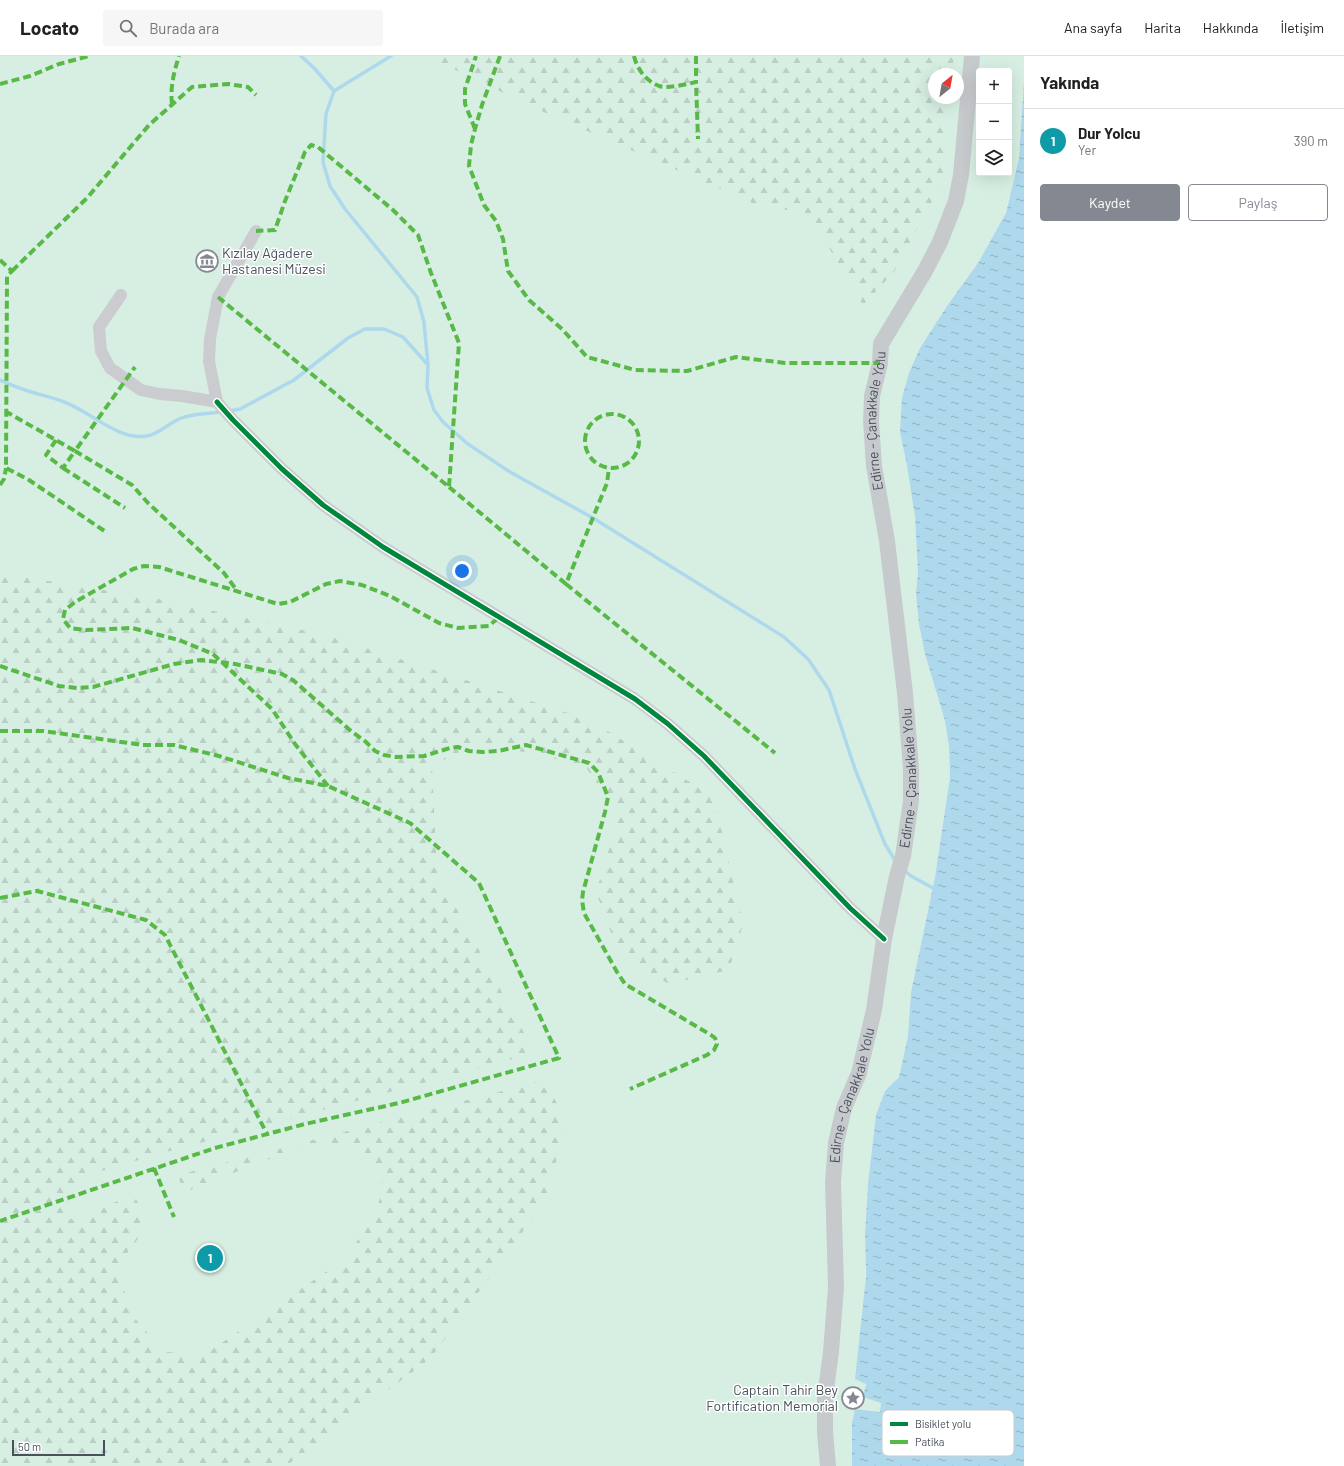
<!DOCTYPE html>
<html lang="tr">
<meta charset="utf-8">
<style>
:root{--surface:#fff;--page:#f6f6f6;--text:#202124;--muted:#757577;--line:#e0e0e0;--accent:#848991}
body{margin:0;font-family:Barlow,sans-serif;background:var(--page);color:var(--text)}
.controls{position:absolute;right:12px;top:12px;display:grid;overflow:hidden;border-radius:4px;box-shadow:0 4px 16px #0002}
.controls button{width:36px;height:36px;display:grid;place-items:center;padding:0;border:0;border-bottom:1px solid var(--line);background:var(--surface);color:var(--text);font:20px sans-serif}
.compass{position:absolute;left:928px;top:12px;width:36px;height:36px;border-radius:50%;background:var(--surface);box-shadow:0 4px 16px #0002;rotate:31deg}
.scale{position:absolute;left:12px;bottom:10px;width:93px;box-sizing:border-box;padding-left:4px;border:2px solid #49515d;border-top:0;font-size:11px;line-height:14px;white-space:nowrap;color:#49515d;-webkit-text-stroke:3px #fff;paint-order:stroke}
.you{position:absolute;left:462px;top:515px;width:14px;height:14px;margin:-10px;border:3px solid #fff;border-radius:50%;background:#1a73e8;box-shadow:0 0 0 6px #1a73e833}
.badge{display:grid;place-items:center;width:26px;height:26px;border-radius:50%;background:var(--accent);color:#fff;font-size:13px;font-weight:700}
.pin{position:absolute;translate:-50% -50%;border:2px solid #fff;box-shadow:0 1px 4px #0006}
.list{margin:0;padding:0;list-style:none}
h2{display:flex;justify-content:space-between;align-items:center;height:52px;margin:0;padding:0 16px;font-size:17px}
h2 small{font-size:13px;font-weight:400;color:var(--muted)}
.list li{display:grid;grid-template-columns:26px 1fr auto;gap:12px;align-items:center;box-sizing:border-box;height:64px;padding:0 16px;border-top:1px solid var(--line)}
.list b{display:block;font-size:15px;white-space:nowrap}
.list p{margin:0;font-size:13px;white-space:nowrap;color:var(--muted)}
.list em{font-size:13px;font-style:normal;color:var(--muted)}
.actions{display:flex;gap:8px;padding:12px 16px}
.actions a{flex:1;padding:9px 0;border:1px solid var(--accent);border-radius:4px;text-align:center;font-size:14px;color:var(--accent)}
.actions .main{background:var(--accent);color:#fff}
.icon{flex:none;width:22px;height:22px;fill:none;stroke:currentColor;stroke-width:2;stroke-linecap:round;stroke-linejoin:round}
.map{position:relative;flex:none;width:1024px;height:1410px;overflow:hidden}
header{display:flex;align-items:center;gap:24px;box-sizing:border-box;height:56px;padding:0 20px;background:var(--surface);border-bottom:1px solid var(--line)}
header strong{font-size:19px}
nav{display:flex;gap:22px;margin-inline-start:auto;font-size:14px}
.search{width:280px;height:36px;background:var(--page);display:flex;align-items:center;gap:10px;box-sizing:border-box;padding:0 14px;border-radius:4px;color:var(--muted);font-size:15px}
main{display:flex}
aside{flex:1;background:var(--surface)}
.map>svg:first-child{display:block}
</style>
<header>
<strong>Locato</strong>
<div class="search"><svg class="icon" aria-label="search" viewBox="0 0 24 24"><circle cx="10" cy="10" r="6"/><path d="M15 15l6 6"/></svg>Burada ara</div>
<nav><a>Ana sayfa</a><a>Harita</a><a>Hakkında</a><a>İletişim</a></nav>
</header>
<main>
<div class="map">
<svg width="1024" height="1410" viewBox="0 0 1024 1410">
<defs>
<pattern id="forest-firs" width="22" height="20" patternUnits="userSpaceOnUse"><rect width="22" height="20" fill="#d7efe2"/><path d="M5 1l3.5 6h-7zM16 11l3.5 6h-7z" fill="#bacfc4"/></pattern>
<pattern id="water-ripples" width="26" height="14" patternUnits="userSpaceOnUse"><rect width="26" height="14" fill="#aed8eb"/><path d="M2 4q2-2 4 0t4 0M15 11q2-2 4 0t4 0" fill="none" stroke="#90b2c2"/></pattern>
</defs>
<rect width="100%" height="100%" fill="#f1f1f1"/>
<path fill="#d7efe2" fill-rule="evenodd" d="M0,0H1024V24L1019,102L1006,157L978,207L947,250L920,292L900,376L907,410L915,461L918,516L916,538L933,625L945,665L949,691L950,721L935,821L911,936L908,980L899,1021L885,1035L876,1059L868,1127L865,1178L866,1328L863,1341L881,1347L880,1356L855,1353L852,1367V1410H0ZM979,15H1009V117H979ZM934,18H958V42H934Z"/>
<path fill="url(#forest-firs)" d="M426,0H954L952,18H934V42H950L943,125L894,216L863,249L809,158L757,149L548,58Z
M0,517L158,543L325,579L590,664L714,741L743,869L729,914L669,928L619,898L596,836L619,760L585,710L479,686L432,710L437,817L535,997L162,1097L78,1122L60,1167L134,1139L149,1168L125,1200L121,1228L137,1265L163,1295L201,1301L346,1202L378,1153L382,1123L369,1104L343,1088L323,1086L284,1097L183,1137L178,1119L545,1024L566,1065L547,1142L430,1303L286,1410H0Z"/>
<path fill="url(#water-ripples)" d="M1024,24V1410H852V1367L855,1353L880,1356L881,1347L863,1341L866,1328L855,1323L866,1221L865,1178L868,1127L876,1059L885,1035L899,1021L908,980L911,936L935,821L950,721L949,691L945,665L925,598L919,568L916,538L918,516L915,461L907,410L900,376L902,342L909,317L920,292L947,250L978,207L1006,157L1019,102Z"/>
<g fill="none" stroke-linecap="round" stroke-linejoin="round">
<path stroke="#aed8eb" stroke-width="3.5" d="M301,0L315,13L334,35
M391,0L334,35L326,58L323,106L330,130L345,153L417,241L424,266L428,309
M0,324C9,328 19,332 28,335C40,339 52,341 64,346C90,355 118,385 147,380C159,378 168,368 179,363C192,357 207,358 221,356
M229,355L240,353L294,324L348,282L365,273H384L403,281L428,309L427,332L434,354L443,366L468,388L510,416L593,462L784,581L808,603L829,634L855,713L885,788L896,806
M904,814L911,820L933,832"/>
<path stroke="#cbcccf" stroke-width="12" d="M121,239L99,271L101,295L110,312L141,334L160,338L182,340L217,346L209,305L210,283L218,241L256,175
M217,346L233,364L282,413L323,449L383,491L635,643L668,668L704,700L850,852L884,883"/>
<path stroke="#c7cacd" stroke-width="16" id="s1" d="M828,1410L825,1376V1341L831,1296L836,1231L833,1126L836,1087L844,1052L859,1017L874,954L884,883L897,820L903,800L911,745V713L905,637L887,485L874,410L871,365L872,340L880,307L881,288L925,215L940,186L956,145L961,119L972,0"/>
<path stroke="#58b947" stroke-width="4" stroke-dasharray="8 4" stroke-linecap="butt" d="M500,0L482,49L475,73L471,89L469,110L484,149L496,165L503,183L508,215L529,244L562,273L587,301L635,314L687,315L736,301L785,307H880
M634,0C637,13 646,25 659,30C668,33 687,28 696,26L698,83
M696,0V26
M0,28L30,20L59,8L89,0
M172,48C170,31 174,16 179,0
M475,73L465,48V33L476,0
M0,204L12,215L7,220L6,412L29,424L106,476
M12,215L87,142L149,69L192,31L228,28L248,31L256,39
M218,241L449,431L459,287L431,217L418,179L393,154L318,91L311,89L305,96L285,145L275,174L256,175
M5,355L75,395L135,311
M585 385a27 27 0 1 1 54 0a27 27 0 1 1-54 0Z
M56,384L46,399L63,412L75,395L132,429L148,447L224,517L238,536
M63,412L125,452
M0,429L4,423L6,412
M449,431L566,528L607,427L609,412
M566,528L775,697
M0,610L59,630L77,632L93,631L174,608L201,604L235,608L282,618L293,624L351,675L366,686L375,695L384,699L396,701L424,700L450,692L458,691L469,695L483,696L498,695L526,689L589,707L598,716L608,741L605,756L583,836L582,844L584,857L617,916L625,928L711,979L715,982L717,988L714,994L707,999L630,1033
M0,675H43L143,689H174L219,700L288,722L328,730L410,767L479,827L559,1002L399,1047L305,1068L215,1092L0,1165
M328,730L295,688L272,653L213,598L179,584L132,572L86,574L70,572L63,563L65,554L75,546L133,513L144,510L159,511L278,548L290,546L326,528L340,525L362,529L390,540L439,567L458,572L489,570L499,561
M0,842L37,835L146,864L165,879L267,1078
M154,1112L174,1161"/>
<g stroke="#fff" stroke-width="8">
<path id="cycleway" d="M217,346L233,364L282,413L323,449L383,491L635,643L668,668L704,700L850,852L884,883"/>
</g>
<use href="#cycleway" stroke="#00873e" stroke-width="5"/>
</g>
<defs>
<g id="museum-ring" transform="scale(1.15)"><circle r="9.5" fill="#fff" stroke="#848991" stroke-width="1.5"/><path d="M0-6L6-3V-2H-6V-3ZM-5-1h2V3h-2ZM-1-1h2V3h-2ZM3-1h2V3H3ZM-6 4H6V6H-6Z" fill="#848991"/></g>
<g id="sight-ring" transform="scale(1.15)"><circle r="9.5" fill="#fff" stroke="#848991" stroke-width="1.5"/><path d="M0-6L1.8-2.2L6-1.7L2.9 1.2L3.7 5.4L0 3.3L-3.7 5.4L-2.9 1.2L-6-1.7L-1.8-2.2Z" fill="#848991"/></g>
</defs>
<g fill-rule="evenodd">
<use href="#museum-ring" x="207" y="205"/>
<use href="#sight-ring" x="853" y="1342"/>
</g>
<g text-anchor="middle" stroke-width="3" stroke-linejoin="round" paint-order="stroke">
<g font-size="14" fill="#49515d" stroke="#fff" text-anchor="start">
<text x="222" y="202">Kızılay Ağadere<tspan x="222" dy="16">Hastanesi Müzesi</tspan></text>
<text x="838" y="1339" text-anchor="end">Captain Tahir Bey<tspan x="838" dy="16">Fortification Memorial</tspan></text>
</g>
<g font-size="14" fill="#49515d" stroke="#fff">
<text dy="5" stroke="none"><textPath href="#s1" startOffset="1058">Edirne - Çanakkale Yolu</textPath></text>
<text dy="5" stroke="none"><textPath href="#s1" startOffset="698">Edirne - Çanakkale Yolu</textPath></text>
<text dy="5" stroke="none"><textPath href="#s1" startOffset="374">Edirne - Çanakkale Yolu</textPath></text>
</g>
</g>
<rect x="882" y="1354" width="132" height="46" rx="6" fill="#fff" stroke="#c8cbce" stroke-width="1"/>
<rect x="890" y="1366" width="18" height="4" fill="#00873e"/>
<rect x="890" y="1384" width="18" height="4" fill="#58b947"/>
<g font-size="11" fill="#49515d">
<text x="915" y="1372">Bisiklet yolu</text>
<text x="915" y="1390">Patika</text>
</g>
</svg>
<div class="controls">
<button>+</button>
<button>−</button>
<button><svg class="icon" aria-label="layers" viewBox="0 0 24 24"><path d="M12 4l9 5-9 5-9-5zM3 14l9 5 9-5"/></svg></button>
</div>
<svg class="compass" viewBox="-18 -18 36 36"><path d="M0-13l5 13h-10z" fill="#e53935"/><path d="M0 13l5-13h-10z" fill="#757577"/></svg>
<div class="scale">50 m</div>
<div class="you"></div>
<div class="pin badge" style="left:210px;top:1202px;background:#0f9aa8">1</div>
</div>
<aside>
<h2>Yakında<small></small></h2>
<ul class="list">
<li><span class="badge" style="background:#0f9aa8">1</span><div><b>Dur Yolcu</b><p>Yer</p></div><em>390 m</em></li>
</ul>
<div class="actions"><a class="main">Kaydet</a><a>Paylaş</a></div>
</aside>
</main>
